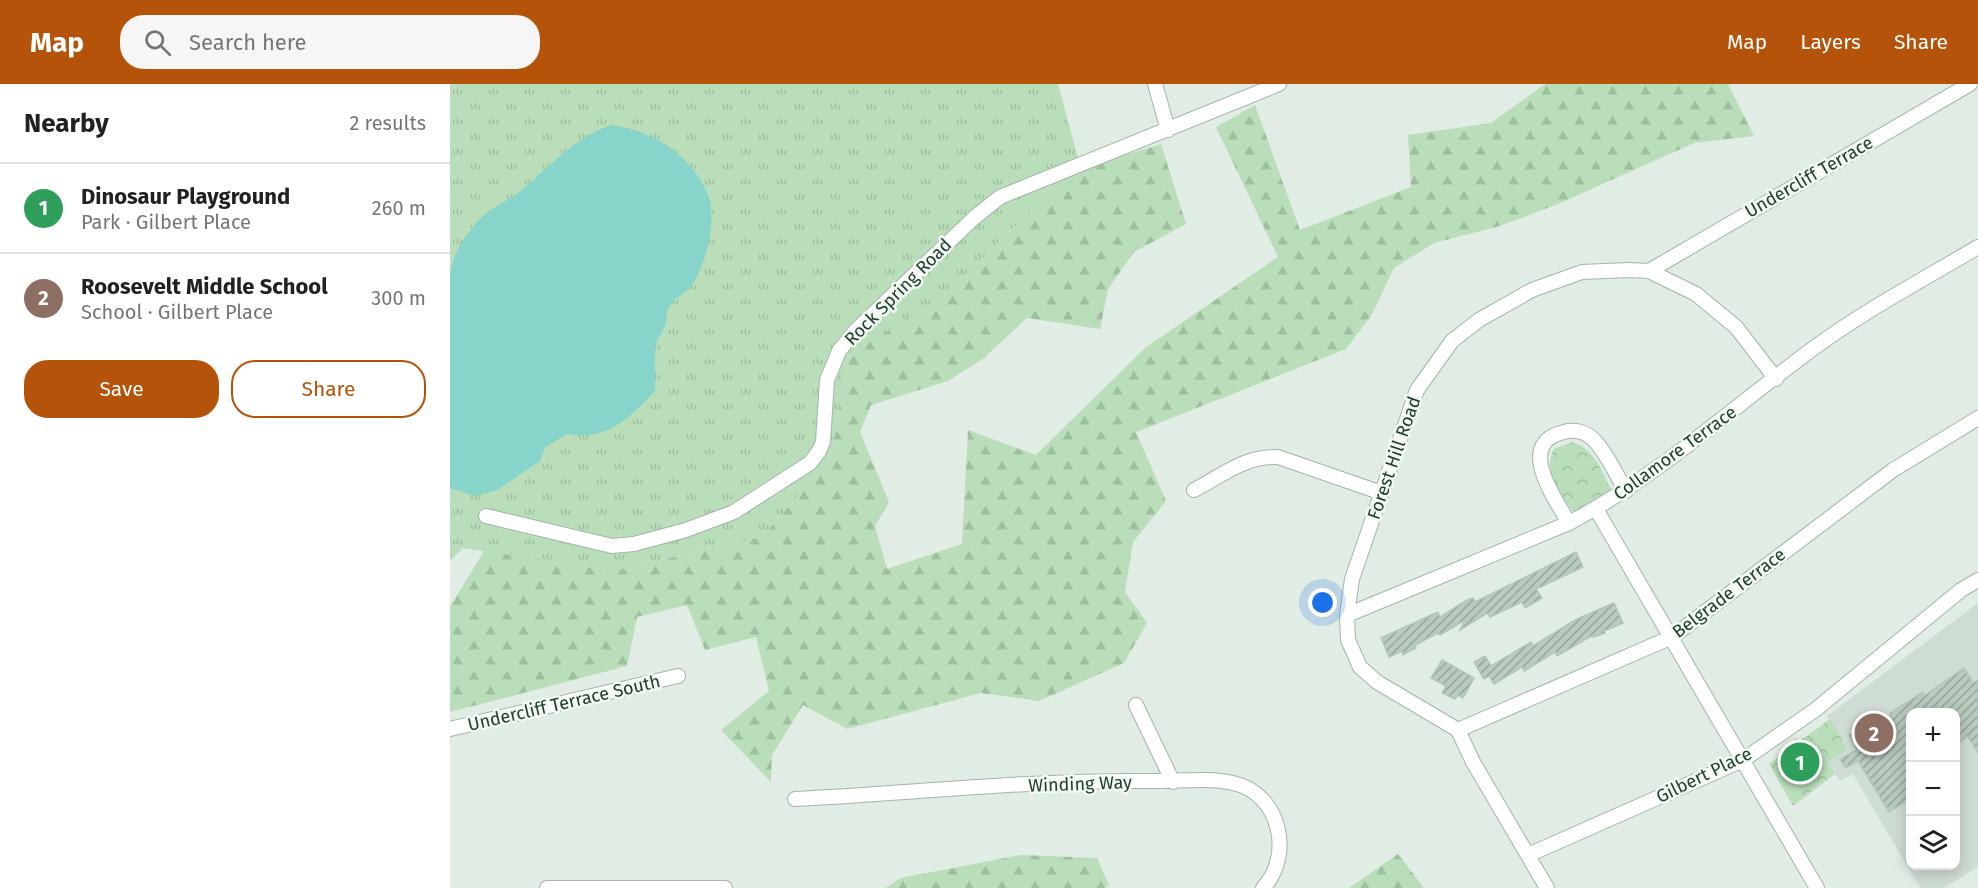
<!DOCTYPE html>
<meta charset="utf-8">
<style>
:root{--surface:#fff;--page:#f6f6f6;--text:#202124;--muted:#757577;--line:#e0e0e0;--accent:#b45309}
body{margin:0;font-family:"Fira Sans",sans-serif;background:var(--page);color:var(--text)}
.controls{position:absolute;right:18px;bottom:18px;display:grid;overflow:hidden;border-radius:12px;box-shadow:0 3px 15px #0003}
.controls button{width:54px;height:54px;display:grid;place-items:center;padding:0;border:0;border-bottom:2px solid var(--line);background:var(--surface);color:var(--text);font:30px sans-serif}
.you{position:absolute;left:873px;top:519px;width:21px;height:21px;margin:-15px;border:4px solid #fff;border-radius:50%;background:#1a73e8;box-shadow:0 0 0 9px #1a73e833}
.badge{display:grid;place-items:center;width:39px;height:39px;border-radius:50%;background:var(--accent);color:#fff;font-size:20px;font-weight:700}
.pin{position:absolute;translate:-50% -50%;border:3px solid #fff;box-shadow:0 2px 6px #0006}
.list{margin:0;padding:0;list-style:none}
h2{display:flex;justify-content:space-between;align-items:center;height:78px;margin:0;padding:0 24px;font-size:26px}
h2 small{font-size:20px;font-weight:400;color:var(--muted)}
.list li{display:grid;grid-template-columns:39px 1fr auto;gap:18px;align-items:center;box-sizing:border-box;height:90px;padding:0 24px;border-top:2px solid var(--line)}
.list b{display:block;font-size:22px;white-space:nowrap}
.list p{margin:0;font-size:20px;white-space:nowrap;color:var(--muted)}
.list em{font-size:20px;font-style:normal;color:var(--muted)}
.actions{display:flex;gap:12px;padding:18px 24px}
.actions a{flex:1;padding:14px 0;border:2px solid var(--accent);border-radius:24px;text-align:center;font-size:21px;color:var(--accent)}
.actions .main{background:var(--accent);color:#fff}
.icon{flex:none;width:33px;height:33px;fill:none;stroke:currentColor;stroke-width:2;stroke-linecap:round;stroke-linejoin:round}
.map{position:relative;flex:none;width:1528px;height:804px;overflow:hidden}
header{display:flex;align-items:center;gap:36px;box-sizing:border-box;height:84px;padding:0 30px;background:var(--accent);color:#fff}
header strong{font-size:28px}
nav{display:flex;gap:33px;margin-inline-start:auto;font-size:21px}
.search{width:420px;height:54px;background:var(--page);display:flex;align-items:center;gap:15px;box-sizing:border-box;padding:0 21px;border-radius:24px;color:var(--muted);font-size:22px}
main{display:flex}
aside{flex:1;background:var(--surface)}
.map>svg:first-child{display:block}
</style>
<header>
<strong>Map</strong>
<div class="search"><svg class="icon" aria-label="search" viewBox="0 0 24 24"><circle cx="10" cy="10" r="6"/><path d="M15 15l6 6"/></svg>Search here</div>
<nav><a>Map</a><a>Layers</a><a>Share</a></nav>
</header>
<main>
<aside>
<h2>Nearby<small>2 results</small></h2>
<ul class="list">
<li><span class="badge" style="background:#2e9e5b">1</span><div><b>Dinosaur Playground</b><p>Park · Gilbert Place</p></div><em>260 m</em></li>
<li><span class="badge" style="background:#8d6e63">2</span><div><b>Roosevelt Middle School</b><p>School · Gilbert Place</p></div><em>300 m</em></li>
</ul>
<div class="actions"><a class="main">Save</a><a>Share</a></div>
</aside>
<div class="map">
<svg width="1528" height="804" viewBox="0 0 1528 804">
<defs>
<pattern id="grass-tufts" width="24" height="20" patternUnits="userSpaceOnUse" patternTransform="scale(1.5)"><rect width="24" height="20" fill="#b9deb9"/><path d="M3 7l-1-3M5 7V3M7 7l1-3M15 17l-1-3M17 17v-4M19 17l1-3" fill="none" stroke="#9fc09f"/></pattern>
<pattern id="forest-firs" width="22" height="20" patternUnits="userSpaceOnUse" patternTransform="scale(1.5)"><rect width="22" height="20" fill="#b9deb9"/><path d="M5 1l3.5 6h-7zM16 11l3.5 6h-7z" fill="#9fc09f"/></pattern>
<pattern id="park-crowns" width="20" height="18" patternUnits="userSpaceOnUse" patternTransform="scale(1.5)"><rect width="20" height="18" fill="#b9deb9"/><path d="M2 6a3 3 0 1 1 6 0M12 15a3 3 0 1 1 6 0" fill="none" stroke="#9fc09f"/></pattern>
<pattern id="building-hatch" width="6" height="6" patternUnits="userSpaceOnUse" patternTransform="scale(1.5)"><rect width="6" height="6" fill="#b9cabf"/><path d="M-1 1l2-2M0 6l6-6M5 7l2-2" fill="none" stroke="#96a59c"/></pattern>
</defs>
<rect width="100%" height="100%" fill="#e1ece4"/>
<path fill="#cfdcd3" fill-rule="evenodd" d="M1528,519V783L1493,804H1470L1403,690L1390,697L1385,690L1378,677L1398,665L1377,632ZM1460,628H1506V782H1460Z"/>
<path fill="url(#grass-tufts)" d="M0,0H608L631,85L613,95L492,214L400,270L380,375L312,453L163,487L13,464L0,477Z"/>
<path fill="url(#forest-firs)" d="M1095,0H1278L1304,52L1244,59L1108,120L1050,142L984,159L944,184L921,232L896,265L686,348L716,417L683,458L675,508L697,539L674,579L589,617L531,609L397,645L353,621L322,671L321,698L271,646L319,607L306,553L255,566L237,521L187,533L177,582L0,628V523L34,467L163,487L312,453L380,375L400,270L492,214L613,95L631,85L711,60L736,140L684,168L658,205L650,245L577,234L534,274L498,297L421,321L410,348L439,418L425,442L437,485L512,460L518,346L586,371L695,264L828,173L766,43L805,21L850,146L961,103L958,51L1041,39Z
M948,770L974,804H899Z
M571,771L647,774L659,801L654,804H435L451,794Z"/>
<path fill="url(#park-crowns)" d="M1122,358C1144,364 1151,386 1161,405L1160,409L1126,428L1122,427C1110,407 1092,388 1104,365Z
M1380,635L1398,666L1378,677L1385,690L1343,722L1319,680Z"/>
<path fill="#87d4ca" d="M161,41C201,46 241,70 257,109C268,133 257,176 244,198C239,208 225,212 219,223C216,228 217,235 215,241C212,249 205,258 205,266C204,280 206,294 205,307C178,335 158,357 117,350L95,363L90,377L47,406L26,412L0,404V191C2,170 15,151 30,135C39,125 53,119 64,112C96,88 122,54 161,41Z"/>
<path fill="url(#building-hatch)" stroke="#b3c6b9" stroke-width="1.5" d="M1126,468L1133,483L1086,505L1092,514L1075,524L1072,518L1040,533L1037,529L1010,546L1015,536L990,551L988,549L965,561L966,564L953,571L952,567L939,573L931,554L988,528L990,533L1017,516L1023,514L1025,518Z
M1164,519L1173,539L1154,547L1155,549L1143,553V551L1107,572L1105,568L1074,587L1072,583L1044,600L1039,592L1034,595L1024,578L1035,572L1041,582L1081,558L1083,562L1127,535Z
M992,576L1024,594L1013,614L1008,611L1005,615L992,609L996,602L981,594Z
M1514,584L1523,599L1528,596V669L1518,652L1506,661V628H1461V664L1455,667L1461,678V714L1439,728L1408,677L1395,684L1390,675L1407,666L1399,651L1413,644L1414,646L1441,631L1440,629L1473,608L1475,611Z"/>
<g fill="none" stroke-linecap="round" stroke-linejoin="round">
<g stroke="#a4b4aa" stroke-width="16">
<path id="minor" d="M705,0L718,46
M1199,187L1520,0
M744,406C772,392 793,372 828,373L932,409
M1146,425L1367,804
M36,432L162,462L184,460L236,446L284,428L360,379L369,367L373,358L377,296L389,267L406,246L525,133L550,113L829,0
M1119,439C1106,416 1064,359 1114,348C1125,345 1136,348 1144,356C1157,369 1166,391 1176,407
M897,531L1119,439C1210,391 1285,321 1368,261C1419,224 1474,195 1528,163
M686,621L723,698
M0,645L228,592
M1008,646L1222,553L1443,386L1528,334
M345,715C462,709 580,696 696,697C722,698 758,693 783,699C830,709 844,771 813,804
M1078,771L1293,676L1365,626L1511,506L1528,496
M97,804H275
M1097,804L1023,678L1008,646L927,598L910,583L898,556L897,531L902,495L967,306L1002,257L1029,236L1082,206L1132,188L1179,186L1199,187L1246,210L1286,243L1326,295"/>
</g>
<use href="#minor" stroke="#fff" stroke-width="14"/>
</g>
<g text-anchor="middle" stroke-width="5" stroke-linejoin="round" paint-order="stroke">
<g font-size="18" fill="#213e2e" stroke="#f2f9f3">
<text transform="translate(1359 93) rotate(-30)" y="6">Undercliff Terrace</text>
<text transform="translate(448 208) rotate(-45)" y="6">Rock Spring Road</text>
<text transform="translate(1225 369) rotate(-36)" y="6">Collamore Terrace</text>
<text transform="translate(944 374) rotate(-71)" y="6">Forest Hill Road</text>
<text transform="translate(1279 509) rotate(-37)" y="6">Belgrade Terrace</text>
<text transform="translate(114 619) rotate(-13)" y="6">Undercliff Terrace South</text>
<text transform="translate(1254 691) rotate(-26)" y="6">Gilbert Place</text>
<text transform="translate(630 700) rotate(-2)" y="6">Winding Way</text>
</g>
</g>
</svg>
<div class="controls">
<button>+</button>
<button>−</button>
<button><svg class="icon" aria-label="layers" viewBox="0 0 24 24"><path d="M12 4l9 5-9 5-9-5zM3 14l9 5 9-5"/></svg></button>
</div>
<div class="you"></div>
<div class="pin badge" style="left:1350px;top:678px;background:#2e9e5b">1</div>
<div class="pin badge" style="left:1424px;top:649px;background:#8d6e63">2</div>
</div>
</main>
